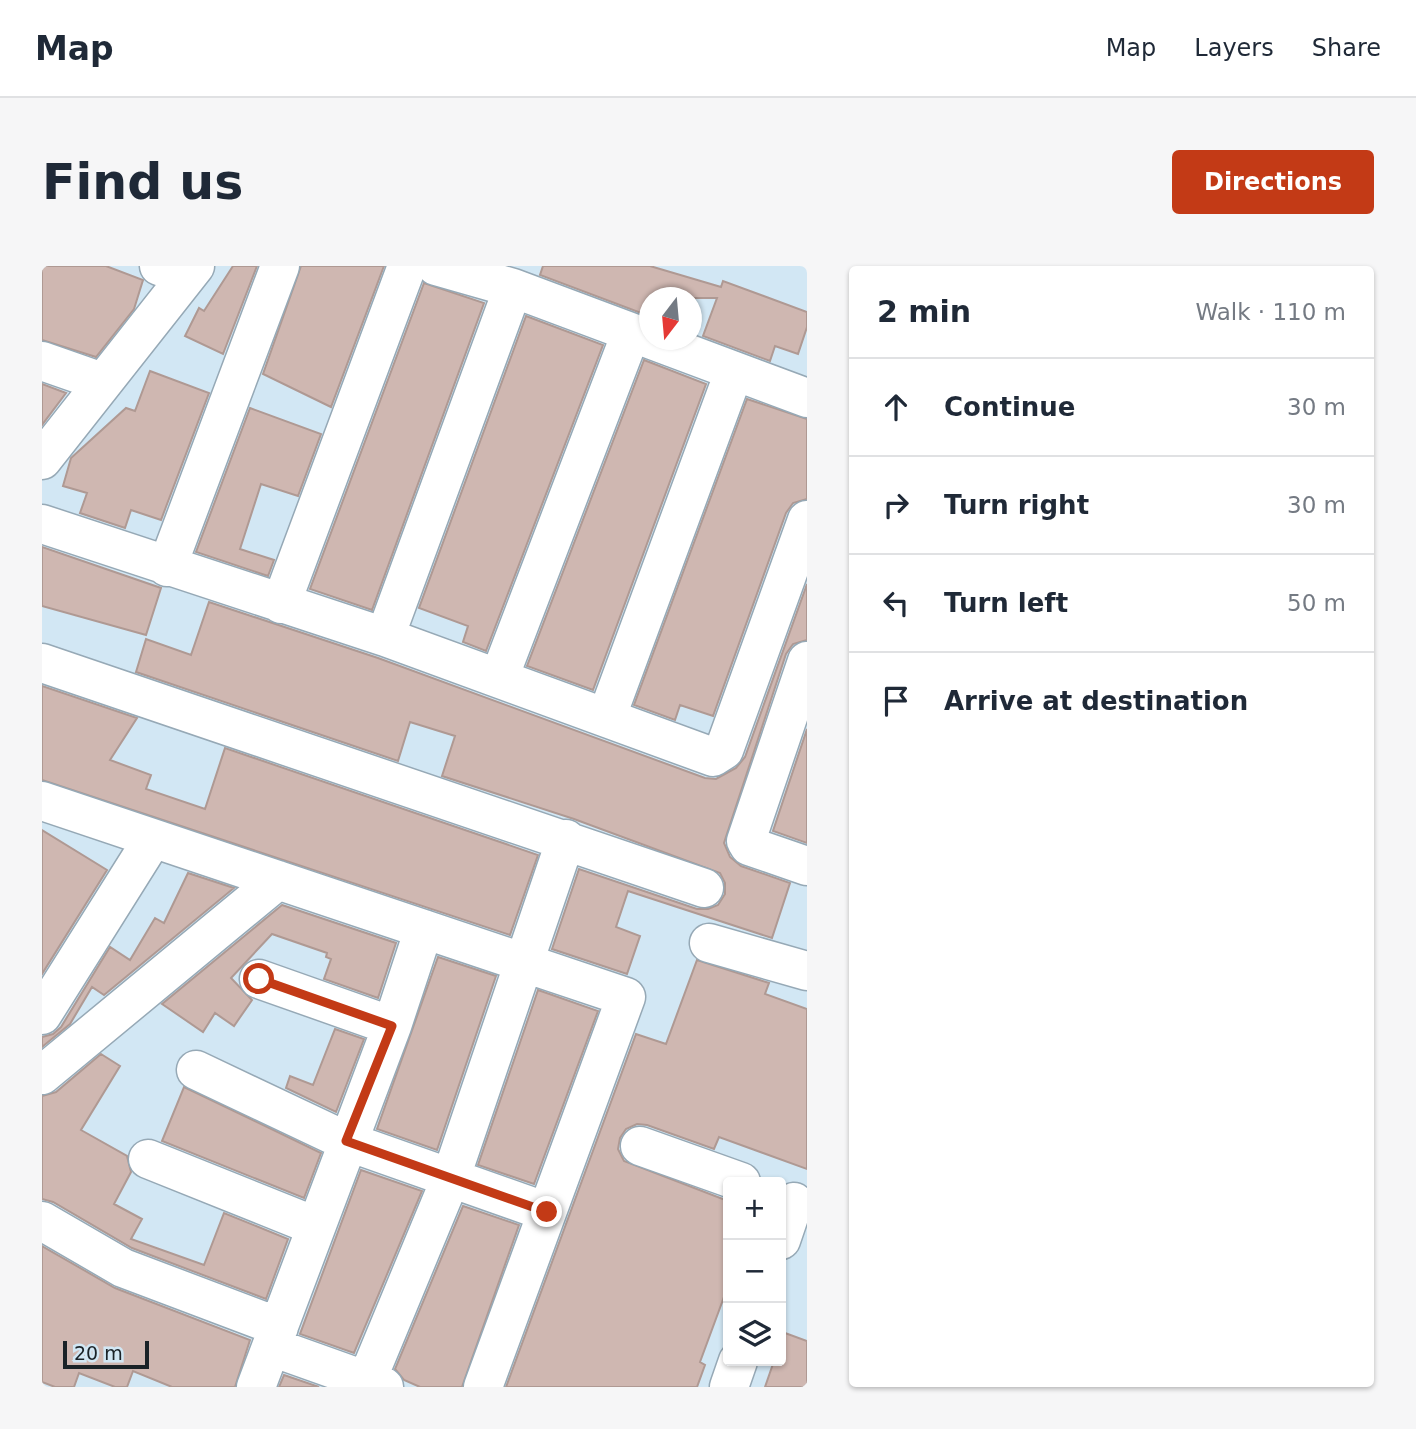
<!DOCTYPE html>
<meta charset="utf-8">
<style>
:root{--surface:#fff;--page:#f6f6f7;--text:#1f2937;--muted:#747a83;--line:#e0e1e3;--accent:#c33a16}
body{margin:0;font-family:"DejaVu Sans",sans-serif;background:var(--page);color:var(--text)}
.controls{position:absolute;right:21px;bottom:21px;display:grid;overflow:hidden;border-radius:7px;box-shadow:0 2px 5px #0004}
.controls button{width:63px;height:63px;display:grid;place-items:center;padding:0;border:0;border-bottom:2px solid var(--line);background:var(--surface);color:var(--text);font:35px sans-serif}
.compass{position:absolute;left:597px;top:21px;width:63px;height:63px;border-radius:50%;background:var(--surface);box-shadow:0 2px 5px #0004;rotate:196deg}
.scale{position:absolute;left:21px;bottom:18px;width:86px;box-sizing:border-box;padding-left:7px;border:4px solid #1a2227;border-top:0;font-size:19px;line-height:24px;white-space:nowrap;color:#1a2227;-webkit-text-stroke:5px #d2e7f4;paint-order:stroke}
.stop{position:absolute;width:21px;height:21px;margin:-16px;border:5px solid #c33a16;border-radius:50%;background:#fff}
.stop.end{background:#c33a16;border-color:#fff;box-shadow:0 2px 7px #0008}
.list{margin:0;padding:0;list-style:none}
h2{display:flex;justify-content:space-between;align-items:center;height:91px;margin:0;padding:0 28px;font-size:30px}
h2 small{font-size:23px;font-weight:400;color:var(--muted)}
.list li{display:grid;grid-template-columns:46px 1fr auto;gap:21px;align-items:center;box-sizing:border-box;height:98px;padding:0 28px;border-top:2px solid var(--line)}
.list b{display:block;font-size:26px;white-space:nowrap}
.list em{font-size:23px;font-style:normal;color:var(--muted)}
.icon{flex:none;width:38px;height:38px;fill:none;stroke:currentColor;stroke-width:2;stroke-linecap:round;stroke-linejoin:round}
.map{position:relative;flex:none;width:765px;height:1121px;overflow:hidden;border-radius:7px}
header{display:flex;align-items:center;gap:42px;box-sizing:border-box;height:98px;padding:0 35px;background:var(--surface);border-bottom:2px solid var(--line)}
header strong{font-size:33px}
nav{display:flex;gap:38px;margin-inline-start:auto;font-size:24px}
.intro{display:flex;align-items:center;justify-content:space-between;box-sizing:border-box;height:168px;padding:0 42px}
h1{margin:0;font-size:49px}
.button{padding:18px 32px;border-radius:7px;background:var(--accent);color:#fff;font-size:24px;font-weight:700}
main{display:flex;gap:42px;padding:0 42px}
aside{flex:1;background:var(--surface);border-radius:7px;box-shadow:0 2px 5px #0004}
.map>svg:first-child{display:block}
</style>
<header>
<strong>Map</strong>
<nav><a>Map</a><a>Layers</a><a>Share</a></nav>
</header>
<div class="intro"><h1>Find us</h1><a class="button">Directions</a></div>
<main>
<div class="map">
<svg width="765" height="1121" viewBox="0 0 765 1121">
<rect width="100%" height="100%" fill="#d2e7f4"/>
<path fill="#cfb7b1" stroke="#af9993" stroke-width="2" d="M0,0H64L101,14L92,43L54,91L0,74Z
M191,0H215L181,88L143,70L157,42L162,45Z
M259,0H342L289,141L221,108Z
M501,0H608L679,21L681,15L765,46V61L756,88L733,80L728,95L661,70L675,32H607V50L498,9Z
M382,17L442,37L330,344L268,323Z
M484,50L561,79L444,385L421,376L426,360L377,342Z
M602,94L664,118L551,424L485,400Z
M108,105L167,127L119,254L89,244L83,262L38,247L45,227L21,220L29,192L84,142L93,145Z
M0,118L24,127L0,159Z
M705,133L765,153V233L751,237L744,247L671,450L638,439L633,454L592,439Z
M208,142L279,168L256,230L219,218L198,283L232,294L226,310L154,286Z
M0,281L119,322L104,369L0,340Z
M765,318V374L751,378L744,388L682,577L688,591L699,600L748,617L730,672L586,625L574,661L598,670L585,708L510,683L537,603L655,643H666L676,639L683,628V617L678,607L532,553L400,510L413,470L368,456L356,495L94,406L104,373L149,389L167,336L336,392L663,512L674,513L694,502L703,491Z
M0,420L95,452L68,494L109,509L104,523L163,543L183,482L496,589L468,669L0,514Z
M765,463V577L731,565Z
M0,564L65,604L0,708Z
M146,607L192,622L62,729L50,721L28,758L0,781V771L11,768L19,761L68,681L88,694L113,652L122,657Z
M240,639L354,677L336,732L282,713L289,693L284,691L285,687L230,668L189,712L210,734L192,760L173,747L161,766L120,738Z
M396,691L454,710L395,884L335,863Z
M655,694L727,717L723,728L765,743V903L677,871L672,883L605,859L595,858L584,863L578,872L576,883L582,895L686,935V1020L658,1096L663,1099L655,1121H464L594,768L624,778Z
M496,724L556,745L492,918L436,899Z
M293,763L322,773L294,846L244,822L248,810L271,819Z
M59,788L78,800L39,864L85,890L89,906L72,938L100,953L89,973L162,999L182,947L246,973L224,1033L90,982L11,936L0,933V830L14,826Z
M142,821L279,887L262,932L120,875Z
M319,904L380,925L312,1087L258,1068Z
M421,940L477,959L420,1121H378L362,1114L353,1103Z
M0,980L73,1022L208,1074L193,1121H130L91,1105L85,1121H73L37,1107L32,1121H13L0,1116Z
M743,1067L765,1075V1121H723L732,1095H739Z
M242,1109L277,1121H237Z"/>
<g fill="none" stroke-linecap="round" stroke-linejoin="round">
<g stroke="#96a9b6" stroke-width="41">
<path id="minor" d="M117,0L144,10
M394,0L471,22L765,132
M0,95L60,116
M0,258L343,371L671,491L682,484L765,254
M125,301L238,0
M239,338L365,0
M343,371L471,22
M765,395L704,575L707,580L765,600
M0,397L662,622
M457,412L589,67
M565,450L692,106
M0,535L584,731L441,1121
M667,677L765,705
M217,713L350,760
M0,749L110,574
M154,804L304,875L505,946
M0,809L236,614
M598,880L699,916
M106,893L273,960
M0,955L81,1002L237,1061
M739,974L752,936
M230,1081L342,1121
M214,1121L350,760L382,663
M322,1121L408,914L524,573
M687,1121L696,1095"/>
</g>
<g stroke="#96a9b6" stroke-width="41">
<path id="major" d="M0,194L153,0"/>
</g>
<use href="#minor" stroke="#fff" stroke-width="38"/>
<use href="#major" stroke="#fff" stroke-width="38"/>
</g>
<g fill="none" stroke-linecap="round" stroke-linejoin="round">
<path stroke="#c33a16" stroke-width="9" d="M217,713L350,760L304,875L505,946"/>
</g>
</svg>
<div class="controls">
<button>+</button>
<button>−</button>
<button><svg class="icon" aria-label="layers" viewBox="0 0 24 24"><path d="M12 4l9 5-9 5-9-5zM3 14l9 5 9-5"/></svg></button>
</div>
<svg class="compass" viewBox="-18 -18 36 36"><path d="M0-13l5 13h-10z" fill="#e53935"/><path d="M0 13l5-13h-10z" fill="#747a83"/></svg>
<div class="scale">20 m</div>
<div class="stop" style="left:217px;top:713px"></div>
<div class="stop end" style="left:505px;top:946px"></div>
</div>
<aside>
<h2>2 min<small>Walk · 110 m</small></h2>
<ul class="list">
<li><svg class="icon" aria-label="ahead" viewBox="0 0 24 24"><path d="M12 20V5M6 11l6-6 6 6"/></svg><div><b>Continue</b></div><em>30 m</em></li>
<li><svg class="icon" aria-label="right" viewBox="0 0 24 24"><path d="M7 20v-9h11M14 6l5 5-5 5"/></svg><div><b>Turn right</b></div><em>30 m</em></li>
<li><svg class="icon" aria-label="left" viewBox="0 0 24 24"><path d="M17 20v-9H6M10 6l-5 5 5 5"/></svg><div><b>Turn left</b></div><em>50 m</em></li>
<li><svg class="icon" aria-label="arrive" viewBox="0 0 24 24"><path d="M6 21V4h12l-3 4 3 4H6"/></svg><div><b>Arrive at destination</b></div></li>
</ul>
</aside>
</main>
